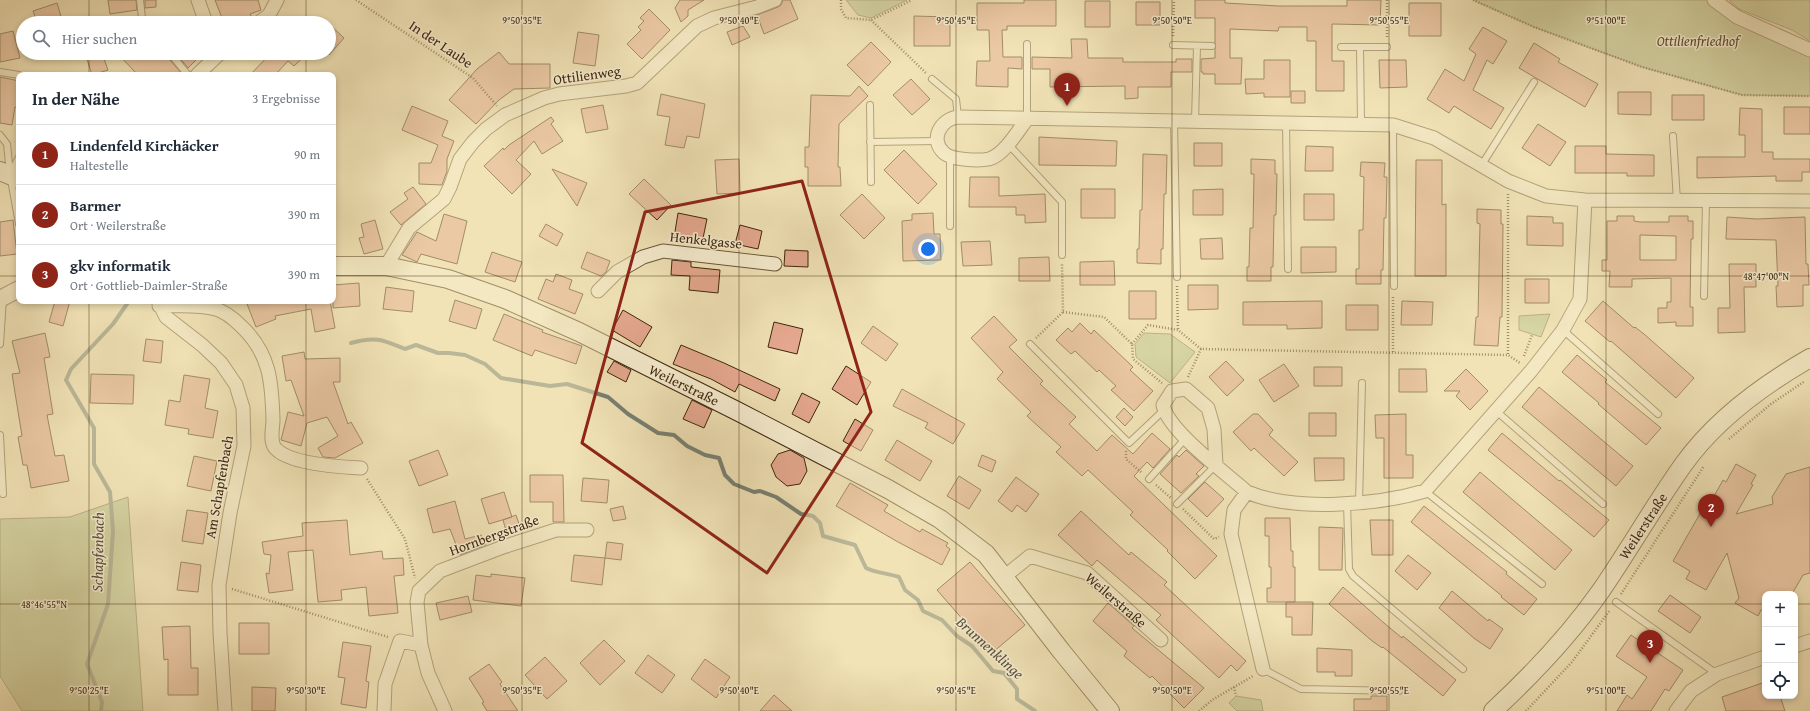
<!DOCTYPE html>
<html lang="de">
<meta charset="utf-8">
<style>
:root{--surface:#fff;--page:#f2f2f3;--text:#1f2937;--muted:#747a83;--line:#e0e1e3;--accent:#8f2418}
body{margin:0;font-family:"Gentium Book Plus",serif;background:var(--page);color:var(--text)}
.controls{position:absolute;right:12px;bottom:12px;display:grid;overflow:hidden;border-radius:8px;box-shadow:0 2px 6px #0003}
.controls button{width:36px;height:36px;display:grid;place-items:center;padding:0;border:0;border-bottom:1px solid var(--line);background:var(--surface);color:var(--text);font:20px sans-serif}
.you{position:absolute;left:928px;top:249px;width:14px;height:14px;margin:-10px;border:3px solid #fff;border-radius:50%;background:#1a73e8;box-shadow:0 0 0 6px #1a73e833}
.badge{display:grid;place-items:center;width:26px;height:26px;border-radius:50%;background:var(--accent);color:#fff;font-size:13px;font-weight:700}
.pin{position:absolute;translate:-50% -33px;filter:drop-shadow(0 1px 2px #0008)}
.pin::after{content:'';position:absolute;top:21px;width:14px;height:12px;background:inherit;clip-path:polygon(0 0,100% 0,50% 100%)}
.list{margin:0;padding:0;list-style:none}
h2{display:flex;justify-content:space-between;align-items:center;height:52px;margin:0;padding:0 16px;font-size:17px}
h2 small{font-size:13px;font-weight:400;color:var(--muted)}
.list li{display:grid;grid-template-columns:26px 1fr auto;gap:12px;align-items:center;box-sizing:border-box;height:60px;padding:0 16px;border-top:1px solid var(--line)}
.list b{display:block;font-size:15px;white-space:nowrap}
.list p{margin:0;font-size:13px;white-space:nowrap;color:var(--muted)}
.list em{font-size:13px;font-style:normal;color:var(--muted)}
.icon{flex:none;width:22px;height:22px;fill:none;stroke:currentColor;stroke-width:2;stroke-linecap:round;stroke-linejoin:round}
.map{position:relative;flex:none;width:1810px;height:711px;overflow:hidden}
.search{position:absolute;background:var(--surface);box-shadow:0 2px 6px #0003;left:16px;top:16px;width:320px;height:44px;display:flex;align-items:center;gap:10px;box-sizing:border-box;padding:0 14px;border-radius:22px;color:var(--muted);font-size:15px}
.panel{position:absolute;background:var(--surface);box-shadow:0 2px 6px #0003;left:16px;top:72px;width:320px;height:232px;border-radius:8px}
.map>svg:first-child{display:block}
</style>
<div class="map">
<svg width="1810" height="711" viewBox="0 0 1810 711">
<rect width="100%" height="100%" fill="#f1e3b7"/>
<filter id="stains"><feTurbulence type="fractalNoise" baseFrequency=".005" numOctaves="4"/><feColorMatrix values="0 0 0 0 .2 0 0 0 0 .09 0 0 0 0 .02 0 0 0 .5 -.17"/></filter>
<radialGradient id="worn" r=".72"><stop offset=".6" stop-color="#630" stop-opacity="0"/><stop offset="1" stop-color="#630" stop-opacity=".3"/></radialGradient>
<path fill="#b9c48f" stroke="#7c754e" d="M846,0H907L871,18L858,15Z
M1473,0H1714L1810,50V96L1742,95L1642,67L1534,27Z
M1729,0H1810V41L1792,30L1739,9Z
M1550,314L1541,337L1519,330V316Z
M1144,333L1170,334L1195,352L1170,383L1136,357L1135,344Z
M128,497L143,711H22L0,676V519L70,517Z
M1236,696L1261,700L1263,711H1237L1229,703Z"/>
<g fill="none" stroke-linecap="round" stroke-linejoin="round">
<path stroke="#788073" stroke-width="4" d="M351,343C376,336 383,340 405,349L416,345L438,353H449L465,355L485,364L501,378L550,386L567,384L608,397L628,414L658,433L674,435L687,446L705,455L719,458L725,475L734,484L754,492L760,491L776,497L801,514L813,516L820,523L823,536L855,545L866,568C876,573 887,573 899,577L905,590L918,600L923,611L942,620L957,636L972,646L993,671L1004,673L1017,689V699L1035,711
M101,711L102,702L87,664L108,604L113,531L110,492L94,464V428L66,380L71,369L113,324L129,301"/>
</g>
<path fill="#e5a88f" stroke="#3e260c" fill-rule="evenodd" d="M108,0H136L137,10L110,14Z
M145,0H156V7L145,8Z
M215,0H258L261,10L250,14L252,17L236,23H224Z
M680,0H704L688,10V16L681,22L675,8Z
M783,0H790L798,19L764,34L757,15L778,7L781,5Z
M1024,0H1056V26H1007V30H1002L1003,57H1022V69L1008,68V87L976,86L977,61H990L989,30H977V3H1024Z
M1195,0H1225V3L1279,6H1347V0H1381L1380,25L1332,24V61H1344V91H1316V41H1307V27H1279L1278,31L1230,29V58H1242L1241,84H1215V74H1203V72H1201V59L1215,58V18H1195Z
M1085,1H1110V27H1085Z
M1136,2H1160V25H1136Z
M57,3L63,23H37L33,11Z
M1409,3H1441V36H1409Z
M649,9L670,30L642,59L627,44L641,30L638,27L644,21L640,18Z
M914,16L950,17V46H914Z
M329,24L344,38L329,55Z
M743,26L750,37L732,45L727,32Z
M1483,27L1507,41L1493,64L1487,60L1473,90L1504,108L1491,129L1454,106L1449,113L1427,99L1445,69L1464,81L1476,54L1469,49Z
M13,31L20,58L0,62V34Z
M578,32L599,35L595,66L573,63Z
M1071,39H1087L1088,58H1123V62H1176V59H1192V72H1171V87H1138V98L1125,99V86L1050,87V69H1032V57L1072,58Z
M871,42L891,62L868,86L847,65Z
M1534,43L1560,59L1558,62L1598,84L1585,107L1519,68Z
M499,52L509,64H550V88L514,89L499,100L476,124L449,100L477,69Z
M85,53H102L108,70L92,75Z
M117,53H164L182,74L138,75Z
M183,53H203L188,68L179,57Z
M271,53H308L294,66L288,61L275,75H250Z
M1264,60H1290V97H1264V93L1246,94L1245,79H1264Z
M1379,60H1406L1407,87L1380,88Z
M0,77L19,81V108L15,107L12,125L0,123Z
M911,79L930,99L912,115L893,95Z
M859,86L868,96L839,124L838,167H840L841,186H808V167H805V147H809L811,95L850,96Z
M1291,91H1305V103H1291Z
M1618,92H1651V115L1618,114Z
M661,94L705,104L699,138L687,136L684,148L665,145L670,117L657,115Z
M1672,95H1704V120H1672Z
M603,105L608,129L586,133L581,109Z
M412,106L448,121L442,136L454,141L447,159V171L442,185L419,184V163H431L438,145L402,130Z
M1784,107H1810V134H1784Z
M1740,108L1762,109V152H1773V159H1810V172H1802V181H1776V176L1697,178V157H1745V135H1739Z
M551,117L554,121L551,124L563,141L542,154L534,141L516,160L531,174L512,194L484,166L503,148L504,150L509,145Z
M1538,124L1566,142L1550,166L1522,148Z
M1039,137L1117,141L1116,166L1039,165Z
M1194,143H1222V166H1194Z
M1306,146L1333,147V171H1305Z
M1575,146H1606V154L1654,155V176H1627V173H1575Z
M904,150L937,184L918,204L884,170Z
M1143,154L1167,155L1166,194H1164L1163,249H1161V264L1137,263V249H1139L1140,210H1142Z
M739,159L740,193L717,194L715,160Z
M1251,159L1275,160V174H1277L1276,215H1274L1273,267H1271V281H1247V267H1249L1250,228H1253L1254,174H1251Z
M1416,160H1442V205L1446,204V276H1415Z
M1361,162L1385,163L1384,177H1387L1386,218H1384L1383,270H1381V284H1356V269H1359V230H1363L1364,177L1360,176Z
M552,169L587,183L577,206Z
M970,177H999V196L1045,194L1046,222L1025,223V215H1016V207H969Z
M644,179L671,205L657,220L629,194Z
M413,187L426,204L401,225L390,212L408,199L404,193Z
M1081,189H1115V218H1081Z
M1223,189V215H1193V190Z
M862,194L885,218L864,239L840,215Z
M1304,194H1334V220H1304Z
M1477,209L1501,210V224H1503L1502,317H1500L1498,346L1474,345L1476,317H1478L1480,224L1477,223Z
M678,213L707,219L702,243L674,238Z
M933,213L934,234H940L941,260L903,261L902,221L912,220V214Z
M444,214L467,221L457,264L421,254L417,262L402,255L417,232L436,241Z
M1527,216L1553,217V223H1563V246L1527,245Z
M1617,216H1634V221L1640,222H1669V216H1688V221H1693V239H1691L1690,307H1693V326H1676V322L1658,323V308H1667V302H1671V278L1632,279V287H1609L1610,271H1602V260H1607V221H1617ZM1640,235L1676,236V260H1640Z
M1727,217L1757,219L1805,217L1806,264H1808L1809,285H1803V306L1777,307L1776,286H1778L1776,240L1726,239Z
M13,220L17,254L0,256V222Z
M375,220L383,249L364,254L359,238L364,237L361,224Z
M546,224L563,234L557,246L539,236Z
M740,225L762,231L758,249L735,244Z
M1222,238L1223,259H1201L1200,239Z
M990,241L992,265L963,266L961,242Z
M1301,247H1336V272L1301,273Z
M785,250L808,251V267L784,266Z
M492,252L522,262L515,282L485,272Z
M587,252L610,261L606,272L601,276L581,268Z
M1049,257L1050,281H1019V258Z
M672,260L691,262V267L720,270L718,293L689,290L690,276L671,275Z
M1114,261L1115,285H1080V262Z
M1729,264H1756V287H1744L1745,332L1718,333V308H1730Z
M556,274L572,280L569,289L583,294L575,314L538,299L546,279L553,282Z
M1525,279H1549V303H1525Z
M359,283L360,306L333,308V285Z
M1188,285H1218V309L1188,310Z
M386,287L414,291L412,312L383,309Z
M1129,291H1156V319H1129Z
M455,300L482,309L476,329L449,321Z
M55,301H70L63,326L49,322Z
M255,301H330L335,328L315,332L311,309L275,316L276,319L256,327L247,304Z
M1322,301V328L1287,329V325H1243V302Z
M1402,301L1433,302L1432,325H1401Z
M1603,301L1634,328L1635,327L1644,334L1694,378L1676,398L1611,341L1610,342L1585,321Z
M1346,305H1378V330H1346Z
M623,310L652,327L640,347L612,330Z
M504,314L543,330L542,332L582,346L576,364L535,350L532,356L493,340Z
M994,316L1017,340L1009,347L1043,381L1040,384L1076,417L1069,424L1097,451L1112,435L1133,454L1152,433L1170,449L1153,468L1147,462L1134,476L1217,556L1195,579L1167,551L1168,550L1130,515L1133,512L1088,470L1082,476L1056,452L1061,447L1027,416L1031,412L997,379L1003,372L971,338Z
M774,322L803,329L797,354L768,347Z
M1080,323L1091,334L1094,330L1133,367L1130,370L1153,391L1134,411L1111,390L1116,386L1099,370L1097,372L1075,351L1071,354L1056,340L1068,328L1072,332Z
M873,326L898,344L886,361L861,343Z
M45,333L50,357L44,358L53,414L47,415L55,456L64,455L69,481L31,488L27,465H23L18,437L22,436L12,374L20,373L12,341Z
M146,339L163,341L161,363L143,361Z
M681,345L724,363L780,389L775,401L739,384L735,392L711,379L673,364Z
M304,352L305,359L340,358V382H333L348,424L351,422L363,443L335,458L323,457L318,448L338,436L327,417L307,423L301,446L281,440L288,412L304,416L291,380L286,381L282,356Z
M1577,355L1607,380L1605,382L1661,428L1646,445L1598,404L1599,403L1562,372Z
M614,361L631,370L626,382L607,372Z
M1226,361L1244,380L1227,396L1209,377Z
M1284,364L1299,386L1274,402L1259,380Z
M846,366L871,382L857,405L832,389Z
M1314,367H1342V386H1314Z
M1399,369H1426L1427,392H1399Z
M1466,369L1488,391L1470,410L1456,396L1460,391H1444Z
M91,374L134,375L133,404L90,403Z
M184,375L210,379L205,408L218,411L213,438L188,434L189,429L165,425L169,400L180,402Z
M1539,387L1633,466L1616,486L1522,407Z
M902,389L965,424L953,444L925,428L928,423L893,406Z
M802,393L820,402L809,423L792,414Z
M692,400L712,410L704,428L683,419Z
M1124,408L1133,417L1125,426L1116,417Z
M1309,413H1336V436H1309Z
M1253,414H1258L1273,430L1269,435L1298,462L1284,476L1254,448L1251,451L1233,432Z
M1406,414V455H1413V478H1384V438H1376L1375,415Z
M855,419L873,430L861,451L843,441Z
M1502,433L1559,481L1560,480L1609,520L1594,537L1488,450Z
M897,440L932,461L920,481L885,460Z
M438,450L448,475L419,486L409,461Z
M790,450L804,458L807,471L800,484L787,486L776,477L771,465L778,454Z
M1186,450L1204,466L1196,474L1199,476L1181,493L1160,474L1177,455L1179,457Z
M982,455L996,461L992,472L978,466Z
M194,456L217,461L211,491L187,486Z
M1314,458H1344V480L1315,481Z
M1736,464L1756,475L1751,484L1753,485L1736,514L1773,504L1772,497L1786,474L1810,467V573L1803,575L1792,594H1765V609L1761,610L1758,616L1735,603L1739,598L1727,553L1706,590L1686,579L1690,571L1673,561L1710,496L1713,498L1723,480L1726,482Z
M1480,472L1572,550L1555,570L1463,492Z
M530,475H563L564,522H553V502H530Z
M959,476L981,490L969,509L947,496Z
M1016,477L1039,494L1026,512L1017,505L1012,512L998,501Z
M583,478L609,480L607,503L581,501Z
M1205,482L1224,499L1207,517L1188,499Z
M850,483L888,505L884,511L920,532L922,529L948,543L946,546L950,549L942,565L898,542L836,506Z
M504,492L512,517L489,524L481,499Z
M455,501L465,539L481,535L486,545L460,555L450,529L433,533L427,509Z
M623,506L626,519L613,521L610,509Z
M1424,506L1507,572L1506,574L1537,599L1524,615L1501,597L1502,596L1411,522Z
M187,510L208,513L203,544L182,541Z
M1081,511L1129,555L1131,552L1167,582L1164,585L1246,661L1237,671L1231,665L1219,678L1156,620L1161,615L1097,560L1092,566L1058,535Z
M516,515L521,530L507,534L503,520Z
M1265,518H1290L1291,551H1293V567H1295V602H1267V588H1271V567H1269V536H1265Z
M347,520L350,555L382,551L383,559L403,558L404,575L394,576L398,613L369,616L366,587L341,590L342,600L318,602L313,550L288,552L293,590L269,593L266,573L269,574L271,555L264,554L262,542L303,536L302,523Z
M1370,520H1393V555H1372Z
M1319,527L1343,528L1342,570H1319Z
M607,542L623,544L621,560L605,558Z
M574,555L605,558L602,585L571,581Z
M1408,555L1431,573L1417,590L1395,571Z
M181,562L201,565L198,592L177,590Z
M970,562L1025,625L992,653L937,590Z
M491,574L525,578L521,606L473,600L476,575L491,577Z
M1343,587L1384,623L1402,638L1403,636L1456,680L1443,696L1383,647L1382,648L1371,640L1329,604Z
M1452,591L1488,621L1489,619L1503,629L1490,649L1475,639L1439,608Z
M1670,595L1701,617L1690,633L1658,611Z
M468,596L472,612L440,620L436,603Z
M1286,602H1313L1312,635H1292V617H1286Z
M1108,603L1134,626L1132,628L1204,688L1184,708L1152,676L1150,678L1124,656L1127,651L1093,621Z
M239,623H269V654H239Z
M190,626L191,668H198V695H168V659L164,660L162,627Z
M1631,635L1683,670L1669,691L1665,689L1651,711H1617L1627,695L1632,699L1647,677L1616,656Z
M604,640L625,661L600,685L580,663Z
M343,642L371,646L366,681L369,682L366,708L341,704L345,678L338,677Z
M1317,648L1352,650V676H1335V672H1317Z
M648,655L675,675L662,693L635,673Z
M545,657L567,681L547,699L525,675Z
M705,659L730,677L716,698L691,679Z
M489,664L502,682L500,684L518,711H487L482,703L484,702L469,678Z
M1765,682V696H1780L1785,711H1726L1722,697Z
M252,687L276,688L275,711H252Z
M774,695L792,711H760Z
M1371,696H1387V711H1354V699H1371Z"/>
<g fill="none" stroke-linecap="round" stroke-linejoin="round">
<g stroke="#6b5537" stroke-width="8">
<path id="service" d="M140,0L142,18L146,23
M1027,44V119
M1173,45L1212,46
M1341,47H1387
M1360,47L1361,124
M170,53L188,75
M0,72L19,75
M932,79L956,99L958,117
M870,105L871,182
M1174,121L1177,277
M1195,121L1197,46
M1286,122L1288,269
M1393,125L1394,286
M0,135L7,144L10,174L19,224
M1673,136L1677,201
M870,142L937,141
M1009,145L1062,202V255
M950,157V226
M1481,166L1534,82
M10,174L19,157
M1704,296L1706,201
M1563,330L1658,414
M0,344L3,298
M1030,344L1129,443L1164,410
M1495,410L1603,504
M0,435L3,494
M1149,479L1186,438
M1425,491L1542,584
M1347,503L1349,569L1353,576L1463,669
M1359,503L1362,383
M1177,504L1216,465
M1616,602L1717,674
M1263,669L1301,689L1399,691"/>
</g>
<g stroke="#6b5537" stroke-width="15">
<path id="minor" d="M198,0L206,23
M1714,0L1737,17L1810,50
M258,23L269,15L277,0
M197,75L220,53
M1027,119C1018,131 1004,155 989,159C979,161 951,160 944,153C929,139 941,119 958,117L1393,125L1434,138L1508,181L1546,196L1585,200L1810,201
M386,266L409,228L444,199L450,187L460,159L473,142L486,129L505,115L544,98L559,94L626,86L637,83L697,26L714,18L757,7L775,0
M598,291L617,272L643,257L663,251L775,264
M158,301L166,317L202,345L221,363L236,385L243,408L244,446L230,513L219,585L220,633L225,711
M159,306C178,306 198,304 216,309C226,312 234,319 241,326C270,353 272,382 273,420C273,429 269,442 276,449C290,464 340,467 361,468
M1216,465L1214,429L1208,408L1186,389L1172,391L1163,405C1168,431 1226,473 1247,492C1294,512 1378,505 1425,491L1531,371L1563,330L1580,299L1585,200
M1247,492L1234,510L1231,534L1263,669
M1004,577L1030,556L1087,573L1161,640
M1795,646L1810,641
M384,711L385,684L400,641L421,645
M445,711L428,673L421,645L417,602L419,591L440,571L503,547L556,530H587
M1676,711L1691,691L1717,674L1765,657"/>
</g>
<g stroke="#6b5537" stroke-width="18">
<path id="tertiary" d="M0,299L19,289"/>
</g>
<g stroke="#3e260c" stroke-width="20">
<path id="secondary" d="M0,171L19,179
M333,266H386L448,279L505,299L579,332L735,410L888,489L940,519L986,554L1062,652L1110,711
M1493,711C1532,675 1569,636 1600,592C1629,550 1654,506 1683,465C1715,420 1763,385 1810,358"/>
</g>
<path stroke="#3e260c" stroke-width="2.5" stroke-dasharray="1 2" stroke-linecap="butt" d="M356,0L473,78L497,106
M841,0V9L846,18L871,20L912,0
M1387,0V37
M1473,0L1534,27L1642,67L1742,95L1810,96
M871,20L926,73
M1173,36L1174,0
M1508,194V355
M1177,286L1178,330
M1063,312L1104,317L1132,344L1133,359L1162,383
M1036,338L1063,312L1062,264
M1132,344L1148,325L1178,330L1201,349L1508,355L1520,363
M1393,352V295
M1524,356L1532,335
M1188,377L1201,349
M1729,439L1771,404L1805,381
M1126,451V459L1142,473
M367,479L405,539L415,578
M1156,485L1171,498
M1183,509L1214,539L1219,537
M232,589L388,637
M1621,594L1704,466
M1234,687L1236,696
M1199,711L1212,700L1253,676
M1526,711L1572,662L1610,610"/>
<use href="#service" stroke="#f6edd0" stroke-width="6"/>
<use href="#minor" stroke="#f6edd0" stroke-width="13"/>
<use href="#tertiary" stroke="#f6edd0" stroke-width="16"/>
<use href="#secondary" stroke="#f6edd0" stroke-width="18"/>
</g>
<path d="M0 0H1810V711H0ZM802,181L871,412L767,573L582,443L645,212Z" fill="#f1e3b7" fill-opacity=".55" fill-rule="evenodd"/>
<path fill="none" stroke="#8f2418" stroke-width="3" stroke-linejoin="round" d="M802,181L871,412L767,573L582,443L645,212Z"/>
<path fill="none" stroke="#3e260c" stroke-width="1" stroke-opacity="0.45" d="M89,0V23M306,0V23M522,0V711M739,0V711M956,0V711M1172,0V711M1389,0V711M1606,0V711M89,53V75M306,53V75M0,276H19M333,276H1810M89,301V711M306,301V711M0,604H1765M1795,604H1810"/>
<g text-anchor="middle" stroke-width="3" stroke-linejoin="round" paint-order="stroke">
<g font-size="14" font-style="italic" fill="#5d4e2d" stroke="#f6edd0">
<text x="1698" y="46">Ottilienfriedhof</text>
</g>
<g font-size="14" fill="#3e260c" stroke="#f6edd0">
<text transform="translate(441 44) rotate(34)" y="5">In der Laube</text>
<text transform="translate(587 75) rotate(-8)" y="5">Ottilienweg</text>
<text transform="translate(706 240) rotate(6)" y="5">Henkelgasse</text>
<text transform="translate(684 385) rotate(26)" y="5">Weilerstraße</text>
<text transform="translate(219 487) rotate(-80)" y="5">Am Schapfenbach</text>
<text transform="translate(1643 526) rotate(-57)" y="5">Weilerstraße</text>
<text transform="translate(494 535) rotate(-20)" y="5">Hornbergstraße</text>
<text transform="translate(1116 600) rotate(41)" y="5">Weilerstraße</text>
</g>
<g font-size="15" font-style="italic" fill="#5b5340" stroke="#f6edd0">
<text transform="translate(98 552) rotate(-89)" y="5">Schapfenbach</text>
<text transform="translate(990 648) rotate(42)" y="5">Brunnenklinge</text>
</g>
</g>
<g font-size="10" text-anchor="middle" fill="#3e260c" stroke="#f6edd0" stroke-width="3" stroke-linejoin="round" paint-order="stroke">
<text x="522" y="24">9°50'35"E</text>
<text x="739" y="24">9°50'40"E</text>
<text x="956" y="24">9°50'45"E</text>
<text x="1172" y="24">9°50'50"E</text>
<text x="1389" y="24">9°50'55"E</text>
<text x="1606" y="24">9°51'00"E</text>
<text x="1766" y="280">48°47'00"N</text>
<text x="44" y="608">48°46'55"N</text>
<text x="89" y="694">9°50'25"E</text>
<text x="306" y="694">9°50'30"E</text>
<text x="522" y="694">9°50'35"E</text>
<text x="739" y="694">9°50'40"E</text>
<text x="956" y="694">9°50'45"E</text>
<text x="1172" y="694">9°50'50"E</text>
<text x="1389" y="694">9°50'55"E</text>
<text x="1606" y="694">9°51'00"E</text>
</g>
<rect width="100%" height="100%" filter="url(#stains)"/>
<rect width="100%" height="100%" fill="url(#worn)"/>
</svg>
<div class="controls">
<button>+</button>
<button>−</button>
<button><svg class="icon" aria-label="locate" viewBox="0 0 24 24"><circle cx="12" cy="12" r="6"/><path d="M12 2v4M12 18v4M2 12h4M18 12h4"/></svg></button>
</div>
<div class="you"></div>
<div class="pin badge" style="left:1067px;top:106px">1</div>
<div class="pin badge" style="left:1711px;top:527px">2</div>
<div class="pin badge" style="left:1650px;top:663px">3</div>
<div class="search"><svg class="icon" aria-label="search" viewBox="0 0 24 24"><circle cx="10" cy="10" r="6"/><path d="M15 15l6 6"/></svg>Hier suchen</div>
<section class="panel">
<h2>In der Nähe<small>3 Ergebnisse</small></h2>
<ul class="list">
<li><span class="badge">1</span><div><b>Lindenfeld Kirchäcker</b><p>Haltestelle</p></div><em>90 m</em></li>
<li><span class="badge">2</span><div><b>Barmer</b><p>Ort · Weilerstraße</p></div><em>390 m</em></li>
<li><span class="badge">3</span><div><b>gkv informatik</b><p>Ort · Gottlieb-Daimler-Straße</p></div><em>390 m</em></li>
</ul>
</section>
</div>
